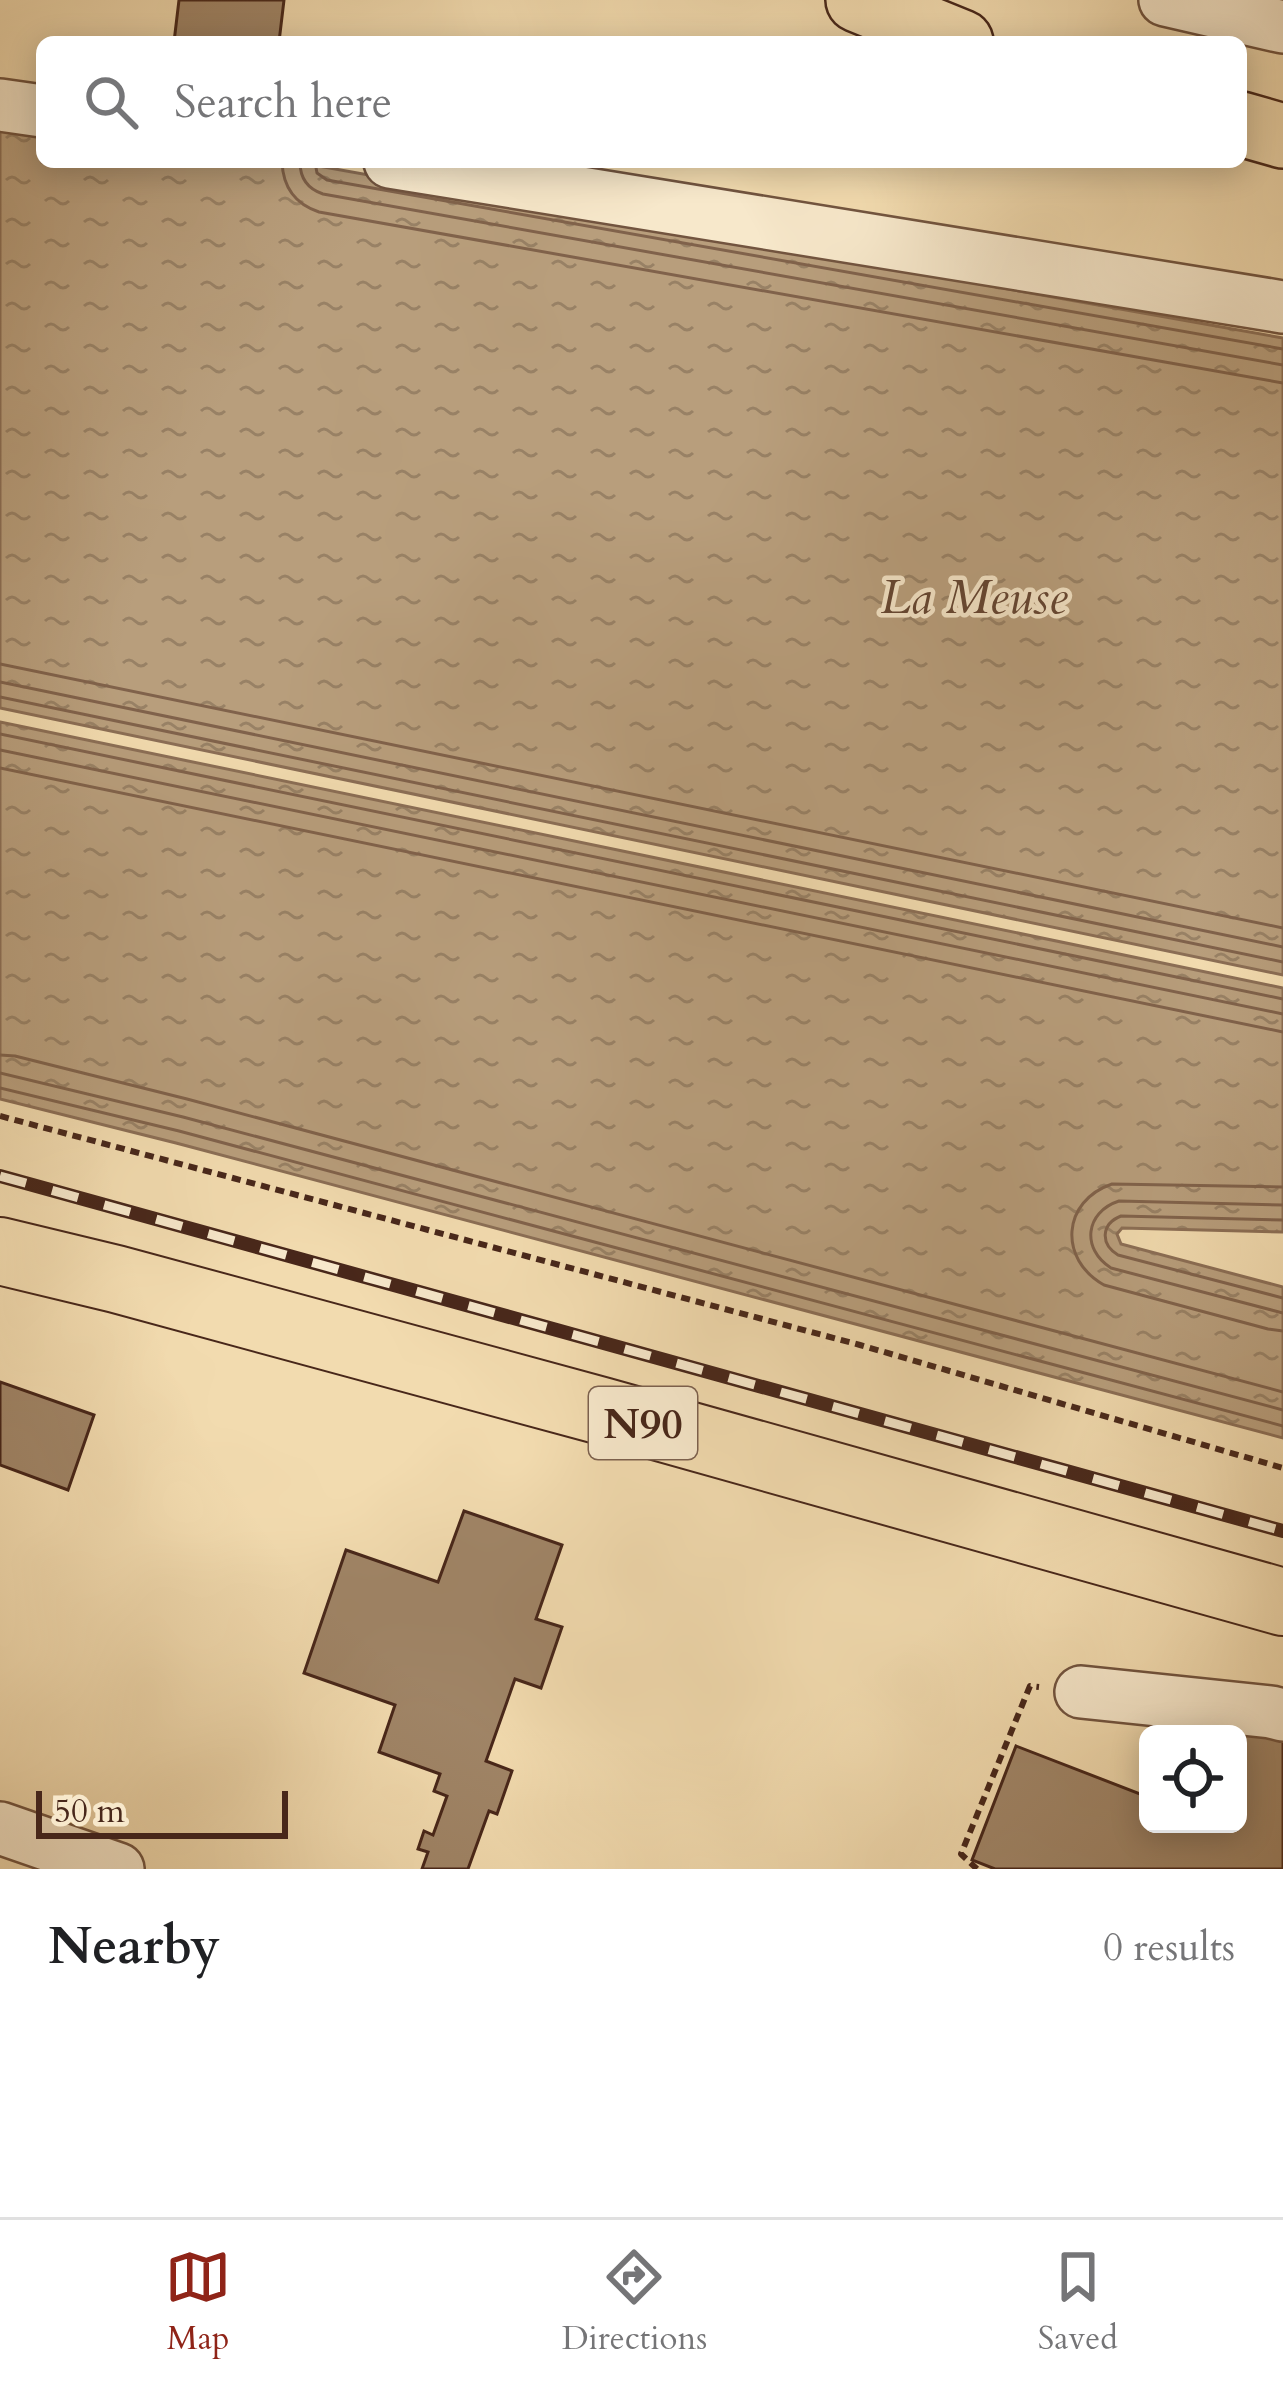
<!DOCTYPE html>
<style>
:root{--surface:#fff;--page:#f2f2f2;--text:#202124;--muted:#757577;--line:#e0e0e0;--accent:#8f2418}
body{margin:0;font-family:Cardo,serif;background:var(--page);color:var(--text)}
.controls{position:absolute;right:36px;bottom:36px;display:grid;overflow:hidden;border-radius:18px;box-shadow:0 6px 30px #0003}
.controls button{width:108px;height:108px;display:grid;place-items:center;padding:0;border:0;border-bottom:3px solid var(--line);background:var(--surface);color:var(--text);font:60px sans-serif}
.scale{position:absolute;left:36px;bottom:30px;width:252px;box-sizing:border-box;padding-left:12px;border:6px solid #48271a;border-top:0;font-size:33px;line-height:42px;white-space:nowrap;color:#48271a;-webkit-text-stroke:9px #f7e8cb;paint-order:stroke}
.list{margin:0;padding:0;list-style:none}
h2{display:flex;justify-content:space-between;align-items:center;height:156px;margin:0;padding:0 48px;font-size:51px}
h2 small{font-size:39px;font-weight:400;color:var(--muted)}
.icon{flex:none;width:66px;height:66px;fill:none;stroke:currentColor;stroke-width:2;stroke-linecap:round;stroke-linejoin:round}
.map{position:relative;flex:none;width:1283px;height:1869px;overflow:hidden}
.search{position:absolute;background:var(--surface);box-shadow:0 6px 30px #0003;left:36px;right:36px;top:36px;height:132px;display:flex;align-items:center;gap:30px;box-sizing:border-box;padding:0 42px;border-radius:18px;color:var(--muted);font-size:45px}
.sheet{height:348px;background:var(--surface)}
nav{display:flex;justify-content:space-around;align-items:center;box-sizing:border-box;height:168px;border-top:3px solid var(--line);background:var(--surface);font-size:33px;color:var(--muted)}
nav a{display:grid;justify-items:center;gap:6px}
nav .on{color:var(--accent)}
.map>svg:first-child{display:block}
</style>
<div class="map">
<svg width="1283" height="1869" viewBox="0 0 1283 1869">
<defs>
<pattern id="water-ripples" width="26" height="14" patternUnits="userSpaceOnUse" patternTransform="scale(3)"><rect width="26" height="14" fill="#b89e7c"/><path d="M2 4q2-2 4 0t4 0M15 11q2-2 4 0t4 0" fill="none" stroke="#988165"/></pattern>
</defs>
<rect width="100%" height="100%" fill="#f2dbaf"/>
<filter id="stains"><feTurbulence type="fractalNoise" baseFrequency=".00167" numOctaves="4"/><feColorMatrix values="0 0 0 0 .2 0 0 0 0 .09 0 0 0 0 .02 0 0 0 .5 -.17"/></filter>
<radialGradient id="worn" r=".72"><stop offset=".6" stop-color="#630" stop-opacity="0"/><stop offset="1" stop-color="#630" stop-opacity=".3"/></radialGradient>
<path fill="url(#water-ripples)" stroke="#8b6e55" stroke-width="3" d="M0,124L42,129V162H296L1283,338V975L0,708Z
M0,722L1283,988V1232L1122,1228L1117,1234L1121,1244L1283,1287V1438L176,1143L0,1099Z"/>
<g fill="none" stroke-linecap="round" stroke-linejoin="round">
<path stroke="#80624b" stroke-width="3" d="M282,162C283,187 295,204 319,212L1283,383
M300,162C300,178 308,189 323,194L1283,365
M315,162L317,173L327,180L1283,349
M0,664L1283,928
M0,682L1283,947
M0,697L1283,962
M0,734L1283,999
M0,750L1283,1014
M0,768L1283,1032
M0,1055L15,1056L187,1099L1283,1392
M0,1073L183,1117L1283,1410
M0,1088L179,1131L1283,1426
M1283,1187L1112,1184C1062,1201 1058,1259 1104,1285L1268,1329L1283,1331
M1283,1205L1119,1201C1085,1212 1081,1249 1111,1268L1283,1313
M1283,1220L1121,1216C1101,1224 1100,1244 1118,1255L1283,1298"/>
</g>
<path fill="#a08567" stroke="#48271a" stroke-width="3" d="M179,0H284L279,42H174Z
M0,1382L94,1415L68,1490L0,1465Z
M464,1511L562,1545L536,1619L562,1627L541,1688L515,1679L486,1761L512,1771L497,1814L489,1811L468,1869H422L428,1852L418,1849L424,1831L433,1835L447,1796L434,1791L440,1774L379,1752L395,1705L304,1673L346,1550L438,1582Z
M1241,1722L1283,1738V1869H995L972,1860L1016,1746L1148,1797V1824H1238L1236,1734Z"/>
<g fill="none" stroke-linecap="round" stroke-linejoin="round">
<g stroke="#72543f" stroke-width="56">
<path id="minor" d="M1165,0L1283,27
M0,105L42,111
M390,162L1283,307
M1081,1692L1271,1712L1283,1715
M0,1828L118,1869"/>
</g>
<g stroke="#48271a" stroke-width="68">
<path id="major" d="M858,0L961,42
M1241,124L1283,136"/>
</g>
<g stroke="#48271a" stroke-width="70">
<path id="highway" d="M0,1251L116,1279L602,1411L1283,1602"/>
</g>
<path stroke="#48271a" stroke-width="6" stroke-dasharray="9 6" stroke-linecap="butt" d="M0,1116L860,1345L1283,1468
M977,1869L961,1854L1030,1686L1039,1687"/>
<use href="#minor" stroke="#f7e8cb" stroke-width="51"/>
<use href="#major" stroke="#f2dbaf" stroke-width="63"/>
<use href="#highway" stroke="#f2dbaf" stroke-width="66"/>
<g stroke="#48271a" stroke-width="14">
<path id="rail" d="M0,1176L1283,1531"/>
</g>
<use href="#rail" stroke="#f7e8cb" stroke-width="9" stroke-dasharray="27" stroke-linecap="butt"/>
</g>
<g text-anchor="middle" stroke-width="9" stroke-linejoin="round" paint-order="stroke">
<rect fill="#f7e8cb" stroke="#7c614f" stroke-width="3" x="589" y="1387" width="108" height="72" rx="9"/>
<g font-size="42" font-weight="bold" fill="#48271a">
<text x="643" y="1438">N90</text>
</g>
<g font-size="48" font-style="italic" fill="#644532" stroke="#f7e8cb">
<text x="974" y="613">La Meuse</text>
</g>
</g>
<rect width="100%" height="100%" filter="url(#stains)"/>
<rect width="100%" height="100%" fill="url(#worn)"/>
</svg>
<div class="controls">
<button><svg class="icon" aria-label="locate" viewBox="0 0 24 24"><circle cx="12" cy="12" r="6"/><path d="M12 2v4M12 18v4M2 12h4M18 12h4"/></svg></button>
</div>
<div class="scale">50 m</div>
<div class="search"><svg class="icon" aria-label="search" viewBox="0 0 24 24"><circle cx="10" cy="10" r="6"/><path d="M15 15l6 6"/></svg>Search here</div>
</div>
<section class="sheet">
<h2>Nearby<small>0 results</small></h2>
<ul class="list">
</ul>
</section>
<nav>
<a class="on"><svg class="icon" aria-label="map" viewBox="0 0 24 24"><path d="M3 6l6-2 6 2 6-2v14l-6 2-6-2-6 2zM9 4v14M15 6v14"/></svg>Map</a>
<a><svg class="icon" aria-label="directions" viewBox="0 0 24 24"><path d="M12 3l9 9-9 9-9-9zM9 14v-3h6M13 9l2 2-2 2"/></svg>Directions</a>
<a><svg class="icon" aria-label="saved" viewBox="0 0 24 24"><path d="M7 4h10v16l-5-4-5 4z"/></svg>Saved</a>
</nav>
